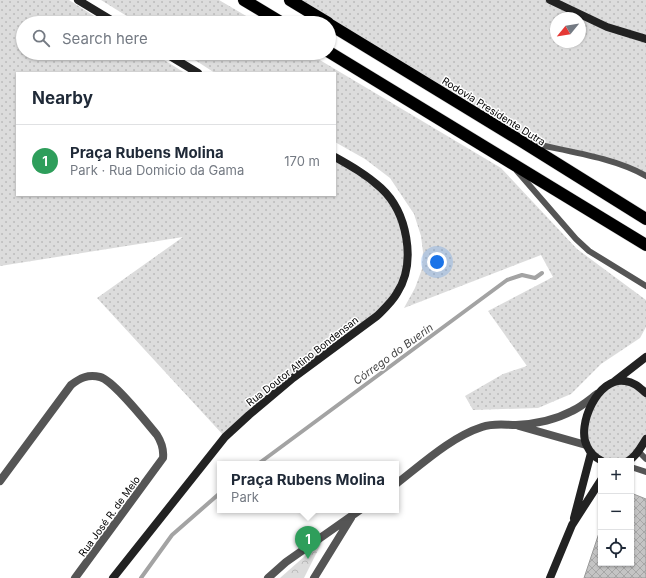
<!DOCTYPE html>
<meta charset="utf-8">
<style>
:root{--surface:#fff;--page:#f2f2f3;--text:#1f2937;--muted:#747a83;--line:#e0e1e3;--accent:#1a73e8}
body{margin:0;font-family:Inter,sans-serif;background:var(--page);color:var(--text)}
.controls{position:absolute;right:12px;bottom:12px;display:grid;overflow:hidden;border-radius:0px;box-shadow:0 1px 3px #0004}
.controls button{width:36px;height:36px;display:grid;place-items:center;padding:0;border:0;border-bottom:1px solid var(--line);background:var(--surface);color:var(--text);font:20px sans-serif}
.compass{position:absolute;left:550px;top:12px;width:36px;height:36px;border-radius:50%;background:var(--surface);box-shadow:0 1px 3px #0004;rotate:240deg}
.you{position:absolute;left:437px;top:262px;width:14px;height:14px;margin:-10px;border:3px solid #fff;border-radius:50%;background:#1a73e8;box-shadow:0 0 0 6px #1a73e833}
.badge{display:grid;place-items:center;width:26px;height:26px;border-radius:50%;background:var(--accent);color:#fff;font-size:13px;font-weight:700}
.pin{position:absolute;translate:-50% -33px;filter:drop-shadow(0 1px 2px #0008)}
.pin::after{content:'';position:absolute;top:21px;width:14px;height:12px;background:inherit;clip-path:polygon(0 0,100% 0,50% 100%)}
.popup{position:absolute;left:217px;top:461px;width:182px;height:52px;box-sizing:border-box;display:grid;place-content:center;border-radius:0px;background:var(--surface);filter:drop-shadow(0 1px 3px #0005);font-size:13px;white-space:nowrap;color:var(--muted)}
.popup b{font-size:15px;color:var(--text)}
.popup::after{content:'';position:absolute;left:50%;top:100%;margin-left:-8px;border:8px solid transparent;border-top-color:var(--surface)}
.list{margin:0;padding:0;list-style:none}
h2{display:flex;justify-content:space-between;align-items:center;height:52px;margin:0;padding:0 16px;font-size:17px}
h2 small{font-size:13px;font-weight:400;color:var(--muted)}
.list li{display:grid;grid-template-columns:26px 1fr auto;gap:12px;align-items:center;box-sizing:border-box;height:72px;padding:0 16px;border-top:1px solid var(--line)}
.list b{display:block;font-size:15px;white-space:nowrap}
.list p{margin:0;font-size:13px;white-space:nowrap;color:var(--muted)}
.list em{font-size:13px;font-style:normal;color:var(--muted)}
.icon{flex:none;width:22px;height:22px;fill:none;stroke:currentColor;stroke-width:2;stroke-linecap:round;stroke-linejoin:round}
.map{position:relative;flex:none;width:646px;height:578px;overflow:hidden}
.search{position:absolute;background:var(--surface);box-shadow:0 1px 3px #0004;left:16px;top:16px;width:320px;height:44px;display:flex;align-items:center;gap:10px;box-sizing:border-box;padding:0 14px;border-radius:22px;color:var(--muted);font-size:15px}
.panel{position:absolute;background:var(--surface);box-shadow:0 1px 3px #0004;left:16px;top:72px;width:320px;height:124px;border-radius:0px}
.map>svg:first-child{display:block}
</style>
<div class="map">
<svg width="646" height="578" viewBox="0 0 646 578">
<defs>
<pattern id="grass-dots" width="8" height="8" patternUnits="userSpaceOnUse"><rect width="8" height="8" fill="#dcdcdc"/><path d="M2 2h.1M6 6h.1" fill="none" stroke="#bbb" stroke-width="1.8" stroke-linecap="round"/></pattern>
<pattern id="forest-crowns" width="20" height="18" patternUnits="userSpaceOnUse"><rect width="20" height="18" fill="#dcdcdc"/><path d="M2 6a3 3 0 1 1 6 0M12 15a3 3 0 1 1 6 0" fill="none" stroke="#bbb"/></pattern>
<pattern id="building-cross-hatch" width="8" height="8" patternUnits="userSpaceOnUse"><rect width="8" height="8" fill="#c4c4c4"/><path d="M0 0l8 8M0 8l8-8" fill="none" stroke="#a7a7a7"/></pattern>
</defs>
<rect width="100%" height="100%" fill="#fff"/>
<path fill="url(#grass-dots)" fill-rule="evenodd" d="M0,0H69L105,23H23V53H153L185,73H17V195H335V157L374,182L401,217L407,260L389,305L293,378L225,437L97,298L183,237L0,266Z
M101,0H219L258,23H138Z
M290,0H646V176L615,163L521,141ZM556,18H580V42H556Z
M184,53H308L501,168L577,249L646,300V327L640,338L601,364L571,394L538,408L473,410L465,396L503,374L527,366L488,311L553,277L541,255L404,308L415,288L422,269L423,252L421,236L414,214L390,178L365,159L335,142V73H215Z
M624,380L646,393V435L628,461H602L586,445V420L597,394Z"/>
<path fill="url(#forest-crowns)" d="M323,540L304,578H280Z"/>
<g fill="none" stroke-linecap="round" stroke-linejoin="round">
<path stroke="#a3a3a3" stroke-width="4" d="M258,464L507,280L522,275L535,278L542,273
M141,578L172,535L220,493"/>
</g>
<path fill="url(#building-cross-hatch)" stroke="#999" d="M631,493L646,499V578H584L599,533L601,534V563H631Z"/>
<g fill="none" stroke-linecap="round" stroke-linejoin="round">
<g stroke="#dbdbdb" stroke-width="13">
<path id="highway" d="M244,0L282,23
M290,0L328,23
M329,24L521,141L646,219
M329,52L646,245"/>
</g>
<path stroke="#555" stroke-width="6" d="M531,143C566,151 616,158 646,176
M517,171L576,239L589,251L646,286
M638,451L646,459
M631,467L646,472"/>
<path stroke="#555" stroke-width="8" d="M519,426L586,445
M0,481L71,385C80,378 88,374 100,377C113,380 147,423 157,435C162,443 164,449 163,458L75,578
M396,484C422,464 451,437 482,427C494,423 504,425 516,425C534,424 555,420 572,411C581,407 589,400 597,394
M268,578L286,562L360,510
M314,578L351,518"/>
<path stroke="#222" stroke-width="8" d="M78,0L116,23
M550,0L607,27L646,39
M165,53L198,73
M615,381L646,357
M602,461C596,458 590,453 587,446C576,426 598,376 625,381C634,382 639,387 646,393
M628,461C636,457 641,447 646,439
M574,518L591,453
M113,578L225,437L249,415L293,378L377,316C384,309 392,302 397,293C417,262 407,212 381,188C367,175 351,166 335,157
M550,578L572,525L601,480"/>
<use href="#highway" stroke="#000" stroke-width="12"/>
</g>
<g text-anchor="middle" stroke-width="3" stroke-linejoin="round" paint-order="stroke">
<g font-size="10" fill="#000" stroke="#fff">
<text transform="translate(494 111) rotate(32)" y="4">Rodovia Presidente Dutra</text>
<text transform="translate(302 361) rotate(-38)" y="4">Rua Doutor Altino Bondensan</text>
<text transform="translate(109 516) rotate(-54)" y="4">Rua José R. de Melo</text>
</g>
<g font-size="11" font-style="italic" fill="#444" stroke="#fff">
<text transform="translate(393 354) rotate(-36)" y="4">Córrego do Buerin</text>
</g>
</g>
</svg>
<div class="controls">
<button>+</button>
<button>−</button>
<button><svg class="icon" aria-label="locate" viewBox="0 0 24 24"><circle cx="12" cy="12" r="6"/><path d="M12 2v4M12 18v4M2 12h4M18 12h4"/></svg></button>
</div>
<svg class="compass" viewBox="-18 -18 36 36"><path d="M0-13l5 13h-10z" fill="#e53935"/><path d="M0 13l5-13h-10z" fill="#747a83"/></svg>
<div class="you"></div>
<div class="pin badge" style="left:308px;top:559px;background:#2e9e5b">1</div>
<div class="popup"><b>Praça Rubens Molina</b>Park</div>
<div class="search"><svg class="icon" aria-label="search" viewBox="0 0 24 24"><circle cx="10" cy="10" r="6"/><path d="M15 15l6 6"/></svg>Search here</div>
<section class="panel">
<h2>Nearby<small></small></h2>
<ul class="list">
<li><span class="badge" style="background:#2e9e5b">1</span><div><b>Praça Rubens Molina</b><p>Park · Rua Domicio da Gama</p></div><em>170 m</em></li>
</ul>
</section>
</div>
